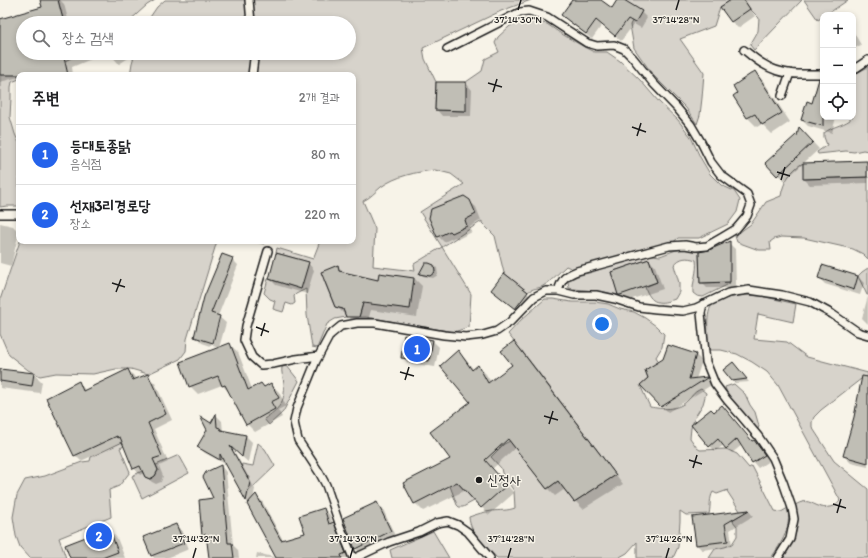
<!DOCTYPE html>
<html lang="ko">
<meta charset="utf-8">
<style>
:root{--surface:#fff;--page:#f6f6f6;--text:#202124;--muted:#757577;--line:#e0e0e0;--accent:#2563eb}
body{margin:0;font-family:Itim,"Poor Story",sans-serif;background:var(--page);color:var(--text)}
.controls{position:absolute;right:12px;top:12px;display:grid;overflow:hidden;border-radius:8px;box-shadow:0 2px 6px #0003}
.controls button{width:36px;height:36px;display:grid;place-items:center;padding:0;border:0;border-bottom:1px solid var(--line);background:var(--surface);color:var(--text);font:20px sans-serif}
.you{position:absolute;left:602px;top:324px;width:14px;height:14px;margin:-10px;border:3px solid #fff;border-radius:50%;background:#1a73e8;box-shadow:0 0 0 6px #1a73e833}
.badge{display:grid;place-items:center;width:26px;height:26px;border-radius:50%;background:var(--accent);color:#fff;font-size:13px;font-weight:700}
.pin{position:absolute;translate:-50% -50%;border:2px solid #fff;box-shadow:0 1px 4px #0006}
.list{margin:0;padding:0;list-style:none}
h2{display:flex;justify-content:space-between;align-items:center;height:52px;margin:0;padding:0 16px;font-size:17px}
h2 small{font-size:13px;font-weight:400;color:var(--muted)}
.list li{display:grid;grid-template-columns:26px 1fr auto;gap:12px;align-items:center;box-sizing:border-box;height:60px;padding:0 16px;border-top:1px solid var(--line)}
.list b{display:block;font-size:15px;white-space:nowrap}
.list p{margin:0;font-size:13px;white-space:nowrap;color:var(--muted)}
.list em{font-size:13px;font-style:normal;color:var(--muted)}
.icon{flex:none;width:22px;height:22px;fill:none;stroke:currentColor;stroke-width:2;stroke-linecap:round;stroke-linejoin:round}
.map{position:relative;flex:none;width:868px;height:558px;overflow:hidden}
.search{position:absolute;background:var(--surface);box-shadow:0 2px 6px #0003;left:16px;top:16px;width:340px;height:44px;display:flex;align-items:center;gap:10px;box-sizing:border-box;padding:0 14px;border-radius:22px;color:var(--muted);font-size:15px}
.panel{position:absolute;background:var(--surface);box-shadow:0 2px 6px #0003;left:16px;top:72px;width:340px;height:172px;border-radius:8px}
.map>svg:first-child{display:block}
</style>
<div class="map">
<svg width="868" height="558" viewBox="0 0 868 558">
<rect width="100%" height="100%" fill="#f7f3e8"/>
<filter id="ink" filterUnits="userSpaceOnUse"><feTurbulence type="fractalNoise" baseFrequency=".025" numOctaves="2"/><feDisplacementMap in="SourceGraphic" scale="8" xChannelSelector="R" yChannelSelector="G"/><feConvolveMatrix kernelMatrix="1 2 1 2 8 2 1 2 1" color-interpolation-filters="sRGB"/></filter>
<g filter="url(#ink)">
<path fill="#d7d3cb" stroke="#7a7874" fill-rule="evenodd" d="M58,0H155L147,5L127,23H64Z
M165,0H531L501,11L423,48L425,59L436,82L435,110L465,111L466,82L482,71L485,59L499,52L495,43L498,37L510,26L517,22L525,19L547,24L560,33L586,48L594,52H607L620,61L640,80L659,102L678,120L691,137L700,157L710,174L721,185L734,191L740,200L737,212L728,224L699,238H678L669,246L577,271L566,266C558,273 552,281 543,286C538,289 532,288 528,292L504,273L495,236L482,223V221L442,247L471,294L469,327L454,332L366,317H359L362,307L365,277L346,273L343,284L340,279L338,265L324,280L335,307L343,309L346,317L335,319L327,324L317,348L312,347L307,315L306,289L296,294L294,296L295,303L292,305L286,303L283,312L273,309L275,301L270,299L264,293L268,279L300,288L308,262L276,253L277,248L313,259L320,241H353V75H130L132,63L135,53H349V23H146L157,7ZM435,170L451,174L464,184L420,212L442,247L414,264L415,271L373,266L375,229L363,201C370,198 375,192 381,187C396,176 416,172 435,170Z
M624,0H731L720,7L714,26L680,39L704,73L702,98L700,115L697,124L686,108L653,75L634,48L630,25L632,21Z
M744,0H802L754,50L750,45L758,31L759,18L750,9Z
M804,0H848L826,15H823V17L818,20Z
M54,53L79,54L57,65L19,75V79L12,82L11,87V98L10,117L15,134L19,143V206H7L0,207V73Z
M868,67V151L863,150L854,152L846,151L818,154L817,152L827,145L824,137V133C833,126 841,126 850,120V117H853V75Z
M803,163L804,179L868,177V259L863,254L853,249L804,238L781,237L774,239L770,242L771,250H759L737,242L735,236L744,229L751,224L766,202L781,196C783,182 791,170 803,163Z
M20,241H217L187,339L186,351L180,359L148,374L131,369H116L93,374L56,373L40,376L28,370L9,355L0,334V300Z
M686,249L696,251L699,252L700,283L730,282L729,284L703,297L697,296L693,293C692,282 698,272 696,260C687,257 680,257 674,265L679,283V292L675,299C659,305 651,304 645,287L657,282L649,259L611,272L619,296L605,292L574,289L569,288L568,282C578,272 593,275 603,267L647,256L653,255L660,256L676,250Z
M868,268V295H867L858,276L862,272Z
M746,295L761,296L796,304L793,322L758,314L754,339L787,342L807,357L868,373V381L861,379L821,410L814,417L812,422V427L834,461L868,489V558H783C794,539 802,527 795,505C808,498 809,503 821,507C825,508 830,507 835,506L840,500L778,385L767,372L752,362L737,354L721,350H709C708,340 705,310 713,304C720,298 737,296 746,295Z
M545,299H553L572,302H595L608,304L620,309L634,312L645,318L656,326L664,334L662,347L656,357L659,362L645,370L648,378L640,385L650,407C662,409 677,411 687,401C693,396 692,393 701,389L706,393L703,404L695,417L691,428L690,438L697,448L700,450L726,449L737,454L749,468L752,466L775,511L781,512L788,508C791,529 782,542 771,558H709L715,549L725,547L732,544L737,536V526L732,520L742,514L727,491L728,490L717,494L713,492C709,499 711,505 709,514L686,515L680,511V521L678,547L673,558H637V542L627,553L618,558H497C486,546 470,534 469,517C477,514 484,512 492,511C500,510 507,511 515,508L514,491L502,473L501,468L491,457L504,444L510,441L547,489L558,481L574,502L616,475L538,372L508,334L522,319Z
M287,366L299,381L283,412L269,425L264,419C279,409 286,402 284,383C283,377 281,372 282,367Z
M734,384L745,394L750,405L755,412L759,426L757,432L728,397L725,387Z
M133,437L135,441L120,448L130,472L119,486L109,490L111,517L59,538L66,558H30L20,547L16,536L13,517L17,495L25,480L45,476L82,462L90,461L91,457Z
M258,443L265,449L275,466L250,490H247L250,477L240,475L242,464L253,466Z
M179,455L189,473L142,498L132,476L142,471L145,477L150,479L155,476L158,470L156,465Z
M451,475L474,501L463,507H459L457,505L450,486L446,479Z
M433,531L449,558H392L390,550Z"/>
<path fill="#0003" d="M41,0H60L64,4L69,23H23V53H100L101,55L72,67L73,75H19V77L0,82V20L44,8Z
M574,0H600L612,10L618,0H622L641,12L647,18L641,28L634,24L621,41L602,25L592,39L568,21L562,15Z
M732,0H744L755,16L738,28L732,22L722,8Z
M853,31L861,45L853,49Z
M109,53H135V54L119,64Z
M755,72L764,82L790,122L772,134L762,124L757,127L748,118L735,96Z
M466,83L472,90L471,116H442L436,109Z
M823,93V117H836L832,133L808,126L802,120L813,104Z
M805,134L819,149L784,181L767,163Z
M868,162V183L810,185L804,179V164Z
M469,201L476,207L481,220L470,227L472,232L458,239L455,237L444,242L438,236Z
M0,223L13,226L19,232L11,266L0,263Z
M251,241H265L264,245Z
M729,243L735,249L736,288H707L701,282Z
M232,259L238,265L218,316L226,323L219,348L213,346L220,319H218L211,346L202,343L196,336Z
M649,260L655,266L663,289L626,301L619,294Z
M308,263L314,270L307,294L276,285L270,279Z
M434,265L437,268L438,275L433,278L423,276L421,274Z
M338,266L345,273L379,282L414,278L422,286L417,317L371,310L367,324H355L347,315L344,314L336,306Z
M823,266L858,277L864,283L860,295L825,284L819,278Z
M527,293L533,299L521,314L499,296Z
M868,296V324L862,318Z
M0,297L1,298L0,310Z
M433,341L439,347L435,367L408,363L402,357Z
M514,343L522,350L623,484L583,509L575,501L565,489L555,496L547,488L516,447L492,469L514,493L489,515L466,490L423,511L415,503L452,460L471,402L458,352L466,360L474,370L478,366L486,374L491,382L514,365Z
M230,345L238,352L252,389L261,384L265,387L271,384L279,392L286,406L278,410L282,417L255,432L247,424L231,394L222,385L198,394L190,386Z
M668,346L696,355L702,361L696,379L706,378L713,384L668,412L641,385L649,379L664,360Z
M736,367L749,382L735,383L732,380Z
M0,370L34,374L42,382L40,393L0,388Z
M128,370L134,376L136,380L148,377L155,383L172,420L154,429L168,462L159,466L163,476L161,482L156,484L152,482L145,476L144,473L140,475L134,468L123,442L81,461L75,455L78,382L86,391Z
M862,385L868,387V467L851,463L844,456Z
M727,412L753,442L754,441L760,446L769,461L758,468L753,462L742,445L732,453L724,445L715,451L710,446Z
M216,415L222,421L223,432L246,436L252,442L248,462L233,449L255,489L253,499L256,496L262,501L283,540L306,533L324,509L330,515L333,524L339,529L350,558H256L257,553L277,558L249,503L246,501L227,465L205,453L199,447Z
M221,466L226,472L233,545L238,550L239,558H210L208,540L203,535L200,501L214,499Z
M377,503L383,509L396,538L362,554L355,548Z
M749,511L753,516L730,530L732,546L702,550L697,545L694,518Z
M176,525L182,531L189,549L167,558H154L152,555Z
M108,529L117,538L125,558H72Z"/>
<path fill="#c0beb5" stroke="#1c1c1c" d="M40,0H58L64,23H23V53H63L68,75H0V19L42,7Z
M572,0H601L612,8L617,0H624L642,11L635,23L628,19L615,36L596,20L586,34L561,15Z
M731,0H744L750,9L731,22L720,7Z
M755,71L782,113L762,125L755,114L747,118L733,96L737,93L733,86Z
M819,79H823V126L801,120L807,101L812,103Z
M436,82H466V111L435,110Z
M799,127L813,142L777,176L765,163L796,135L797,136Z
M867,161V177L803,179V163Z
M464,196L470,200L476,214L465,220L467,226L452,233L450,231L437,237L429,218L431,209Z
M730,241V282L700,283L699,252L709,250L718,246Z
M276,253L309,262L301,289L269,279Z
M222,254L233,258L211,313L220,316L213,343L194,337L204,297Z
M649,259L657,282L620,295H618L611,272Z
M425,263H429L434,265L435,272L430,276L419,274Z
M338,265L339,271L378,280L379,273L414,278L410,309L363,303L359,317H346L343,309L335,307L321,272Z
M822,265L858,276L854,290L818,278Z
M504,273L528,292L515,309L491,290Z
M404,335L433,340L429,361L401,358Z
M514,341L616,475L574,502L558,481L547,489L508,439L485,460L507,485L481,508L457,482L414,504L403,483L450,459L430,432L470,402L440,366L458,350L472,370L478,365L488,383L512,365L501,351Z
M230,343L248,390L261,383L264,387L271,383L279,398L271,402L275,409L246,425L225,385L222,386L218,376L189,387L180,362Z
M668,345L696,354L689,379L707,377V378L661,407L640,385L648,378L645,370L663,359Z
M733,362L747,379L732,381L723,370Z
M0,369L34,373L32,386L0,381Z
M128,369L133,380L148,374L166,414L148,423L162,456L153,459L158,470L155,476L150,479L145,477L140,466L133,469L120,437L118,438L117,436L74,456L46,398L79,381L83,391Z
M862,376L868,377V463L843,456L854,417Z
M722,405L752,441L754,440L765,455L752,463L737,439L726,449L718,439L709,447L691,425L711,409L714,412Z
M216,414L217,427L220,428L221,430L246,435L242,457L230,446L250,482L246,501L225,463H226L224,462L220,454V460L197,447L207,430L200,416L211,423Z
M221,465L228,543H232L234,558H209L206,534L202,536L199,500L213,498L203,477L206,472Z
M256,494L281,540L305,533L299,516L324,508L329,524L334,522L346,553L341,555L342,558H276L247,504Z
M377,502L391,531L355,549L343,518Z
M749,510L725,524L728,541L696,545L692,517Z
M176,524L184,543L151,556L143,537Z
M109,528L118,552L102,558H70L65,545Z"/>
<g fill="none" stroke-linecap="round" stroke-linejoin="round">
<g stroke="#1c1c1c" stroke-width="10">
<path id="lane" d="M249,0L251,23
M447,49L520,12L529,11L547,17L587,43L597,46L614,45L624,49L633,58L653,83L677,108L691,125L701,142L711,162L721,175L747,194L751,205L747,216L736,229L721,238L707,246L696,247L685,245L669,246L577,271C565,276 562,278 558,291
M744,50C751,55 757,61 765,65C782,76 804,74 823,74
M853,70L868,60
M252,75L254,59L253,53
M782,96L790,73
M0,214H19
M268,251L246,326L244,340L252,357L261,365L273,364L296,359L319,356
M703,304L701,313L706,362L715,384L727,400L741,416L758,436L773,458L783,482L792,508L794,519L790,539L778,558
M353,558L340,526L326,485L319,472L298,440L294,422L297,408L316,361L330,335L341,326L357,323H375L444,335L466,337L483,335L497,331L510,322L534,297L546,291H558L574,295H596L615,299L639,307L656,309L683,311L696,308L728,293L749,290L782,295L810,302L832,314L858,332L868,335
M355,558L389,542L419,532L437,523L448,521L458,525L468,532L490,558"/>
</g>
<use href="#lane" stroke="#f7f3e8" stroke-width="7"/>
</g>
</g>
<path fill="none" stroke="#1c1c1c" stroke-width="1.5" d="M518,10L521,0M676,10L679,0M488,83L502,87M493,92L497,79M632,127L646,132M637,136L641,123M777,172L790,176M781,180L785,167M112,283L125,287M116,292L121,279M256,327L269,332M261,336L265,323M400,372L414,376M405,380L409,367M544,416L558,420M549,424L553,411M689,460L702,464M693,468L697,455M833,504L846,508M837,513L841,499M193,558L196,548M350,558L353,548M508,558L511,548M666,558L669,548"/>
<circle fill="#1c1c1c" stroke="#f7f3e8" stroke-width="1.5" cx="479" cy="480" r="4"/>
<g text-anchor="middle" stroke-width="3" stroke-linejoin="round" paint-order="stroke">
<g font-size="14" fill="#1c1c1c" stroke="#f7f3e8" text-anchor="start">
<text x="487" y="485">신정사</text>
</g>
</g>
<g font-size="10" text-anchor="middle" fill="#1c1c1c" stroke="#f7f3e8" stroke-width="3" stroke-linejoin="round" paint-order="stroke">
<text x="518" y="23">37°14'30"N</text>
<text x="676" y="23">37°14'28"N</text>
<text x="196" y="542">37°14'32"N</text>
<text x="353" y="542">37°14'30"N</text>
<text x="511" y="542">37°14'28"N</text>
<text x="669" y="542">37°14'26"N</text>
</g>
</svg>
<div class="controls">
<button>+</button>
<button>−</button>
<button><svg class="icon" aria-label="locate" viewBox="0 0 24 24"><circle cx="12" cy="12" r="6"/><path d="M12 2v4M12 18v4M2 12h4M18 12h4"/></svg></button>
</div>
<div class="you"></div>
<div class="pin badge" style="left:417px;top:349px">1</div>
<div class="pin badge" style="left:99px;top:536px">2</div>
<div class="search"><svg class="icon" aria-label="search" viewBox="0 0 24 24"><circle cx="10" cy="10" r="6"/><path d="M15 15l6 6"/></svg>장소 검색</div>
<section class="panel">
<h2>주변<small>2개 결과</small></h2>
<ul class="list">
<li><span class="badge">1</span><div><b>등대토종닭</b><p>음식점</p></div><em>80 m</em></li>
<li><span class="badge">2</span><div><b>선재3리경로당</b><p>장소</p></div><em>220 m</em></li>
</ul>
</section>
</div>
